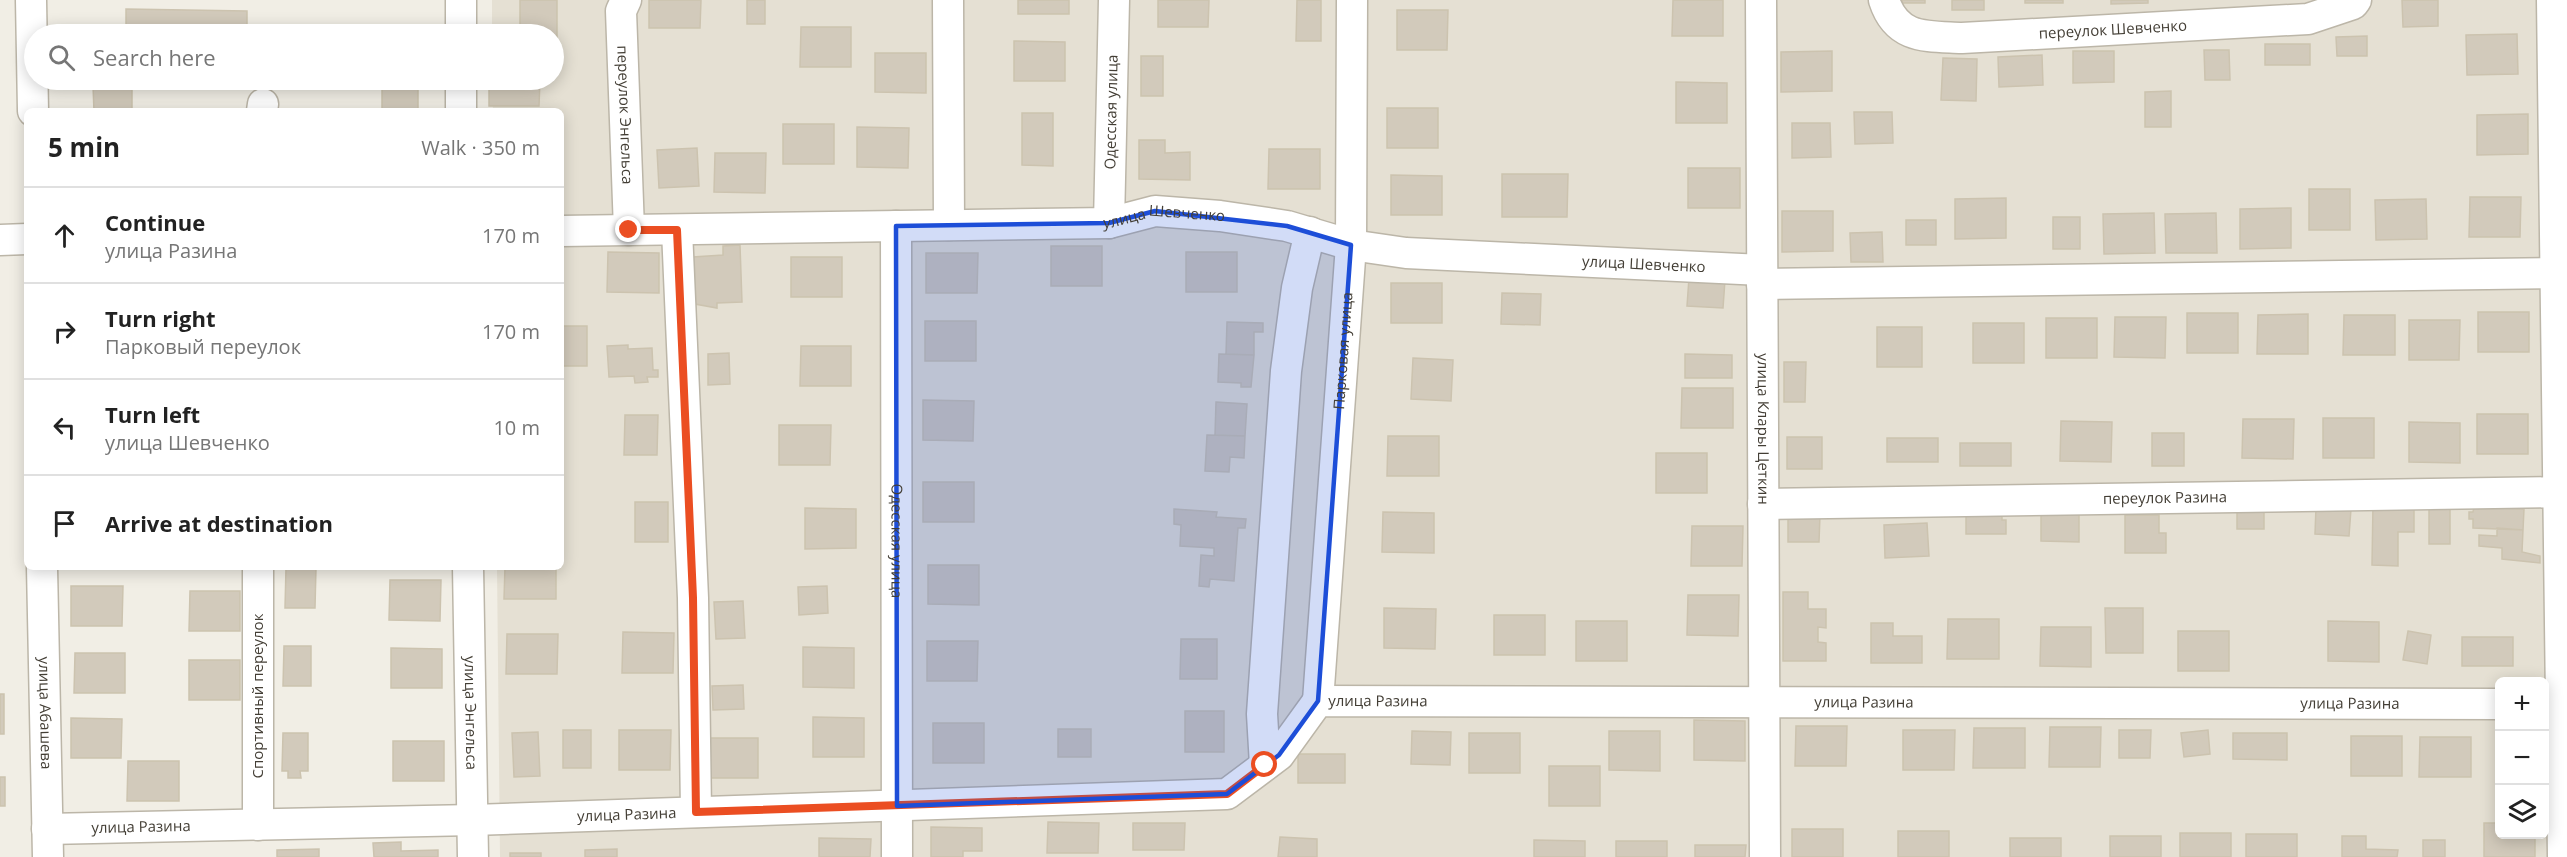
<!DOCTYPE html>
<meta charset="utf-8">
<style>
:root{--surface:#fff;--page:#f2f2f2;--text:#222;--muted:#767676;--line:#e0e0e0}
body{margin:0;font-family:"Open Sans",sans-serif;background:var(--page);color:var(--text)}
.controls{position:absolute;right:18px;bottom:18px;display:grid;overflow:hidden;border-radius:9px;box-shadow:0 3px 15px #0003}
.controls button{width:54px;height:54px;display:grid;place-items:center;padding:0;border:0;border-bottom:2px solid var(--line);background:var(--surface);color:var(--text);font:30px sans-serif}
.stop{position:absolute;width:18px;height:18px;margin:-14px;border:4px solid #eb4e22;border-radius:50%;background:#fff}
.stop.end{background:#eb4e22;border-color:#fff;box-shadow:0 2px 6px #0008}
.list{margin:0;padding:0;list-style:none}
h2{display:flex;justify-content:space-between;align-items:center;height:78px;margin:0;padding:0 24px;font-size:26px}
h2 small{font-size:20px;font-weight:400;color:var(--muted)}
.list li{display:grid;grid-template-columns:39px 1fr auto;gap:18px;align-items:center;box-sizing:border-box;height:96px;padding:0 24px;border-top:2px solid var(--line)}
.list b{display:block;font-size:22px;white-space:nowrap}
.list p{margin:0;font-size:20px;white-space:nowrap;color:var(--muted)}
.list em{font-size:20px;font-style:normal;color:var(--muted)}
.icon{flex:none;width:33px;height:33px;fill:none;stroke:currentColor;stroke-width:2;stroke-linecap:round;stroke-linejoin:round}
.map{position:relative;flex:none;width:2567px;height:857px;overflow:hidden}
.search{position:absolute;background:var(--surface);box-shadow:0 3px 15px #0003;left:24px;top:24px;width:540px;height:66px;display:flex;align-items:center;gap:15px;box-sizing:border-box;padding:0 21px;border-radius:33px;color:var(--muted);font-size:22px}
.panel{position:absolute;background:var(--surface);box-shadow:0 3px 15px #0003;left:24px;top:108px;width:540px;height:462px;border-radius:9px}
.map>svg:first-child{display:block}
</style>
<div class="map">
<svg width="2567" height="857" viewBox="0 0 2567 857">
<rect width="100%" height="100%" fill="#f1eee5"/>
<path fill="#e5e0d3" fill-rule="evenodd" d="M492,0H2567V857H500L497,567H561V111H493L492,80H554V34H492ZM2500,682H2544V834H2500Z"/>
<path fill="#d2cabb" stroke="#ccc3af" stroke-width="1.5" d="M520,0H557V50H554V34H520Z
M649,0H701L700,28H649Z
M747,0H765V24H747Z
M1018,0H1069V14H1018Z
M1158,0H1209L1208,27H1158Z
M1297,0H1321V41H1296Z
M1673,0H1723V36H1672Z
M1902,0H1925V3H1902Z
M1952,0H1984V10H1952Z
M2025,0H2063V3H2025Z
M2111,0H2148V3L2111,4Z
M2402,0H2438V26L2403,27Z
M126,9L247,11V34H126Z
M1397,10H1448L1447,50H1397Z
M801,27H851V67H800Z
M2517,34L2518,74L2467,75L2466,35Z
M2367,36V56H2337L2336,37Z
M1014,41L1065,42V81H1014Z
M2265,44H2310V65H2265Z
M2204,50H2229L2230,80H2205Z
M1832,51V91L1781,92V52Z
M2073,51H2114V82L2073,83Z
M875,53H926V93L875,92Z
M2042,55L2043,85L1999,87L1998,57Z
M1141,56H1163V96H1141Z
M1943,58L1977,59L1976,101L1941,100Z
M382,80H418V111H382Z
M489,80H540L539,106H489Z
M1676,82L1727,83V123H1676Z
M93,86H132V111H94Z
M2171,91V127H2145V92Z
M1387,108H1438V148H1387Z
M1854,112H1892L1893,143L1855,144Z
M1022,113H1053V166L1022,165Z
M2528,114V154L2477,155V115Z
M1792,123H1830L1831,157L1792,158Z
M783,124H834V164H783Z
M857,127L909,128L908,168L857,167Z
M1139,140H1165V153L1190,152V180L1139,179Z
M697,148L699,186L659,188L657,150Z
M1269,149H1320V189H1268Z
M715,153H766L765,193L714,192Z
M1688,168H1740V208H1688Z
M1502,174H1568L1567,217H1502Z
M1391,175L1442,176V215H1391Z
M2309,189H2350V230H2309Z
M2470,197H2521L2520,237H2469Z
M2006,198V238L1955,239V199Z
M2426,199L2427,239L2376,240L2375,200Z
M2291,208V248L2240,249V209Z
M1782,211H1833V251L1782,252Z
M2154,213L2155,253L2104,254L2103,214Z
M2216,213L2217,253H2166L2165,214Z
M2053,217H2080V249H2053Z
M1906,220H1936V245H1906Z
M1882,232L1883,262H1851L1850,233Z
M740,245L742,302L717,303V308L695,304L693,257L723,255V246Z
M1051,246H1102V286H1051Z
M608,252L659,253V293L607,292Z
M1186,252H1237V292H1186Z
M926,253H978L977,293H926Z
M791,257H842V297H791Z
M1689,278L1725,280L1723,308L1687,306Z
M1391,283H1442V323H1391Z
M1502,293L1541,294L1540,325L1501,324Z
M2478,312H2529V352H2478Z
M2187,313H2238V353H2187Z
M2308,314V354H2257L2258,315Z
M2344,315H2395V355H2343Z
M2115,317H2166L2165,358L2114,357Z
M2046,318H2097V358H2046Z
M2409,320H2460L2459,360H2409Z
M925,321H976V361H925Z
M1227,322L1263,323V332H1254V355L1226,354Z
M1973,323H2024V363H1973Z
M561,326H587V366H561Z
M1877,327H1922V367H1877Z
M628,345V349L652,348L653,370H658V377H647L648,382L635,383L634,376L609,377L607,346Z
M801,346H851V386H800Z
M729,353L730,384L708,385V354Z
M1219,354L1254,355L1251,387H1241V383L1218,382Z
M1685,354L1732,355V378H1685Z
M1413,358L1453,360L1451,401L1411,399Z
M1784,362H1806L1805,402H1784Z
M1682,388H1733V428H1681Z
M923,400L974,401L973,441L923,440Z
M1216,402L1247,404L1245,436L1215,435Z
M2477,414H2528V454H2477Z
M625,415H658L657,455H624Z
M2323,418H2374V458H2323Z
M2243,419H2294L2293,459L2242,458Z
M2061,421L2112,422L2111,462L2060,461Z
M2409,422L2460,423V463L2409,462Z
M779,425H831L830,465H779Z
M2152,433H2184V466H2152Z
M1207,435L1245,436L1244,458L1230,457L1229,472L1205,471Z
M1388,436H1439V476H1387Z
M1787,437H1822V469H1787Z
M1887,438H1938V462H1887Z
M1960,443H2011V466H1960Z
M1656,453H1707V493H1656Z
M923,482H974V522H923Z
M635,502H668V542H635Z
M2373,503H2414V532H2398V566L2372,565Z
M1996,504V516H2002V520H2006V534H1966V513Z
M2316,507L2351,509L2349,536L2315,534Z
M2474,507L2524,509L2523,530L2473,528V519H2469V512H2473Z
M805,508L856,509V548L805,549Z
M1174,509L1217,512L1216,517L1246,519L1245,528H1238L1234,581L1210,579L1209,587L1199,586L1201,555L1214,556V548L1180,546L1181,525L1174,524Z
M2429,509H2450V544H2429Z
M2264,511V529H2237V512Z
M1383,512L1434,513V553L1382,552Z
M2041,513H2079V542L2041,541Z
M1788,515H1820L1819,542H1788Z
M2125,515H2159V533H2166V553H2125Z
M1927,523L1929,556L1885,558L1884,525Z
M1692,526H1743L1742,566H1691Z
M2497,528L2523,530L2522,552L2540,556V563L2502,559V548L2479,546V535L2497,536Z
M928,565H979V605L928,604Z
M505,567H556V599H504Z
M286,568H316L315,608H285Z
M390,580H441L440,621L389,620Z
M71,586H123L122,626H71Z
M827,586L828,613L799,615L798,587Z
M190,591H240V631H189Z
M1783,592H1808V609H1826V628L1818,627V642L1826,643V661H1783Z
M1688,595H1739L1738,636L1687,635Z
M743,601L745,638L716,639L714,602Z
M1384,608L1436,609L1435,649L1384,648Z
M2105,608H2143V653H2106Z
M1494,615H1545V655H1494Z
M1948,619H1999V659H1947Z
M1576,621H1627V661H1576Z
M2328,621L2379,622V662L2328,661Z
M1871,623H1893V636H1922V663H1871Z
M2041,627H2091V667L2040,666Z
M2178,631H2229V671H2178Z
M2408,631L2431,635L2427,664L2403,660Z
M623,632L674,633L673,673H622Z
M507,634H558L557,674H506Z
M2462,637H2513V666H2462Z
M1181,639H1217V679H1180Z
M927,641H978L977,681H927Z
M284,646H311V686H283Z
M803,647L854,648V688L803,687Z
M391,648L442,649V688H391Z
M75,653H125V693H74Z
M189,660H240V700H189Z
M743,685L744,709L713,710L712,686Z
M0,694H4V734H0Z
M1185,711H1224V752H1185Z
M813,717L864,718V757H813Z
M71,718L122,719L121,758H71Z
M1694,720L1745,721V761L1694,760Z
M933,723H984V763H933Z
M1796,726H1847L1846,766H1795Z
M2050,727H2101L2100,767H2049Z
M1974,728H2025V768H1973Z
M1058,729H1091V757H1058Z
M563,730H591V768H563Z
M619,730H671L670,770H619Z
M1903,730H1955L1954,770H1903Z
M2119,730H2151L2150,758H2119Z
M2208,730L2210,754L2184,757L2181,733Z
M1412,731L1451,732L1450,765L1411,764Z
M1609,731H1660V771L1609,770Z
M538,732L540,776L514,777L512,733Z
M283,733H308V771H300L301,778H288V771H282Z
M1469,733H1520V773H1469Z
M2233,733H2287V760L2233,759Z
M2351,736H2402V776H2351Z
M2420,737H2471V777H2419Z
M707,738H758V778H707Z
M393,741H444V781H393Z
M1298,754H1345V783H1298Z
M128,761H179V801H127Z
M1549,766H1600V806H1549Z
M0,777H5V806H0Z
M1048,822L1099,823L1098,853H1047Z
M1133,823H1185L1184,850H1133Z
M2484,823H2500V834H2535V857H2484Z
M931,827L982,828V851H963V857H931Z
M1792,829H1843V857H1792Z
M1898,831H1949V857H1898Z
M2180,833H2231V857H2180Z
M2246,834H2297V857H2246Z
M2110,836H2161V857H2110Z
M2342,836H2366V849L2398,850L2397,857H2342Z
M1280,837L1317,839V857H1278Z
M819,838L871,839L870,857H819Z
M2010,838H2061V857H2010Z
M1534,840L1585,841V857H1534Z
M2423,840H2445V857H2423Z
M1616,841H1667V857H1616Z
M401,842V851L438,850V857H374L373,843Z
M1695,845H1746L1745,857H1695Z
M319,849V857H277V850Z
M617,849V857H585V850Z
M510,853H541V857H510Z"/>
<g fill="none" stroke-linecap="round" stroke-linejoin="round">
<g stroke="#bcb6a8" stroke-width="33">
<g id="minor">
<path d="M31,0L33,111"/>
<path d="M461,0V34"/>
<path id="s1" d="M626,0L621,11L629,230"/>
<path d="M948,0L949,225"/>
<path id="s2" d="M1761,0L1765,857"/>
<path id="s3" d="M1884,0C1897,40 1927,36 1962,38L2308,19L2353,4L2356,0"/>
<path d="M2552,0L2563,857"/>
<path d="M461,80V111"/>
<path d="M262,111L263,104"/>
<path id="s4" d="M1109,223L1114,0"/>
<path id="s5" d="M896,226L897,857"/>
<path d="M677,230L693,598L696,812"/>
<path id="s6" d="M561,231L1109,223L1155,211L1220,216L1287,226L1351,245L1406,253L1762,270"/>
<path d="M0,240L27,239"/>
<path d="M1762,284L2567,273"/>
<path id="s7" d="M1763,504L2567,492"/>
<path id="s8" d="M42,567L48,857"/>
<path id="s9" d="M468,567L473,857"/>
<path id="s10" d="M1318,701L1351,245L1352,0"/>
<path d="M1265,765L1262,714L1286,371L1297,288L1310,232"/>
<path d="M258,825V567"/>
<path id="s11" d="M47,829L473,820L1227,794L1279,755L1318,701L2500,704"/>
</g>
</g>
<use href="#minor" stroke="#fff" stroke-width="30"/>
</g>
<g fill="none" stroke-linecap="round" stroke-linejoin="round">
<path stroke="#eb4e22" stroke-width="8" d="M629,230H677L693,598L696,812L1227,794L1265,765"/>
</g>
<path fill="#1d4ed8" fill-opacity="0.2" stroke="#1d4ed8" stroke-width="4.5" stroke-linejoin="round" d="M1155,211L1287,226L1351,245L1318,701L1279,755L1227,794L897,806L896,226L1109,223Z"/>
<g text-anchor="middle" stroke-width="6" stroke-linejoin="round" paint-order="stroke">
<g font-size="15" fill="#433e35" stroke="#fff">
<text dy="5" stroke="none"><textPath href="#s3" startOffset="246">переулок Шевченко</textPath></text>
<text dy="5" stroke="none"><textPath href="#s4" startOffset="111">Одесская улица</textPath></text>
<text dy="5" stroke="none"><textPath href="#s1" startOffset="116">переулок Энгельса</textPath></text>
<text dy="5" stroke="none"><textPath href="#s6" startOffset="604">улица Шевченко</textPath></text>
<text dy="5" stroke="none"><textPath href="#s6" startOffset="1089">улица Шевченко</textPath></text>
<text dy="5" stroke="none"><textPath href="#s10" startOffset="351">Парковая улица</textPath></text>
<text dy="5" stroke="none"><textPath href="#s2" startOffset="429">улица Клары Цеткин</textPath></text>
<text dy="5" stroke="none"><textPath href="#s7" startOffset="402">переулок Разина</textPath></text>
<text dy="5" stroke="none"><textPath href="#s5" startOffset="315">Одесская улица</textPath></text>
<text transform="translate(258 696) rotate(-90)" y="5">Спортивный переулок</text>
<text dy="5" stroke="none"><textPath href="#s11" startOffset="1372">улица Разина</textPath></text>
<text dy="5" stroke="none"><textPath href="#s11" startOffset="1858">улица Разина</textPath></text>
<text dy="5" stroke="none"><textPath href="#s11" startOffset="2344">улица Разина</textPath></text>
<text dy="5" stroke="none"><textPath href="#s8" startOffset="146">улица Абашева</textPath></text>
<text dy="5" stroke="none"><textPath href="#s9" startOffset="146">улица Энгельса</textPath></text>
<text dy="5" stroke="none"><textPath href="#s11" startOffset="580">улица Разина</textPath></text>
<text dy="5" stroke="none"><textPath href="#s11" startOffset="94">улица Разина</textPath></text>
</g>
</g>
</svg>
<div class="controls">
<button>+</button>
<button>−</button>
<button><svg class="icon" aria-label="layers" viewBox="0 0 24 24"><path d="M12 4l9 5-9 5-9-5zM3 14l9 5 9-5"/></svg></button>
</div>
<div class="stop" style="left:1265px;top:765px"></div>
<div class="stop end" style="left:629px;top:230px"></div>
<div class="search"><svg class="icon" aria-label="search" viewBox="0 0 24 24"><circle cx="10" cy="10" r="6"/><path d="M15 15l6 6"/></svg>Search here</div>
<section class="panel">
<h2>5 min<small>Walk · 350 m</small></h2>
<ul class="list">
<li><svg class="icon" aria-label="ahead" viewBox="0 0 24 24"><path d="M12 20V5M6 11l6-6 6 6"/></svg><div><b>Continue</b><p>улица Разина</p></div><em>170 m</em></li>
<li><svg class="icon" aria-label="right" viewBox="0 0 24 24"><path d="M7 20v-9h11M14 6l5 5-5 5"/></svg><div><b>Turn right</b><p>Парковый переулок</p></div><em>170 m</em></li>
<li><svg class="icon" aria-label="left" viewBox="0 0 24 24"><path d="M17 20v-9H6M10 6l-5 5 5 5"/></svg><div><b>Turn left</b><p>улица Шевченко</p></div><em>10 m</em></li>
<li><svg class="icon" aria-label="arrive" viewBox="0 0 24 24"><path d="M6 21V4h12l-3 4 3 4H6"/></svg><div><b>Arrive at destination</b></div></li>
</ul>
</section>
</div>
